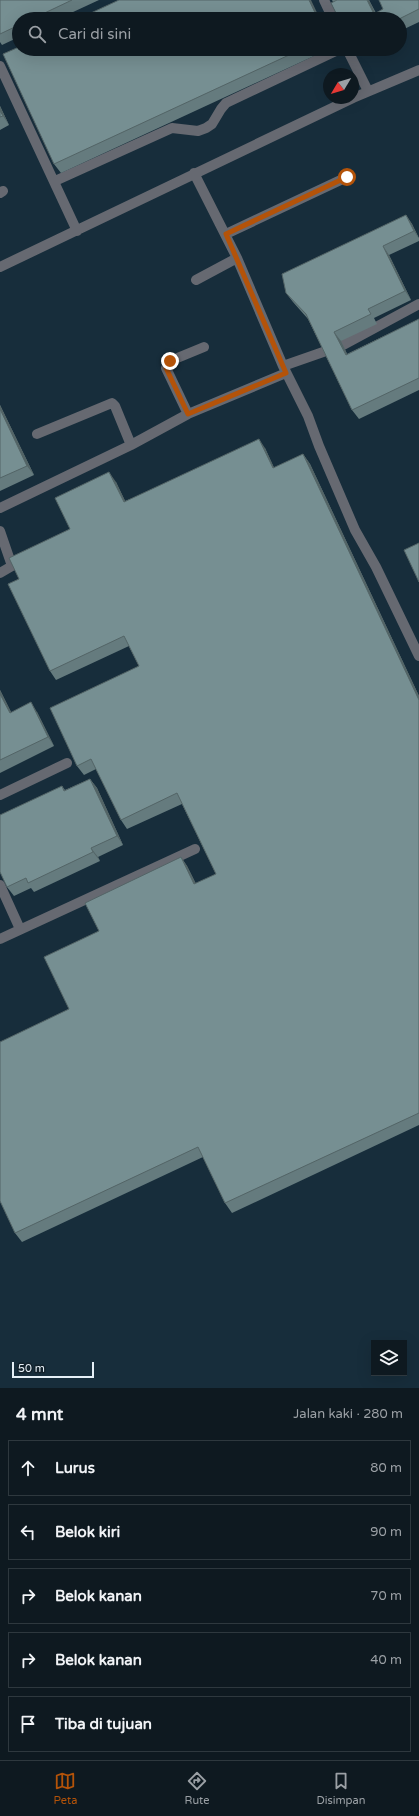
<!DOCTYPE html>
<html lang="id">
<meta charset="utf-8">
<style>
:root{--surface:#0e1920;--page:#172229;--text:#f1f3f6;--muted:#9ba0a5;--line:#2e383e;--accent:#b45309}
body{margin:0;font-family:"Varela Round",sans-serif;background:var(--page);color:var(--text)}
.controls{position:absolute;right:12px;bottom:12px;display:grid;overflow:hidden;border-radius:0px;box-shadow:0 4px 16px #0002}
.controls button{width:36px;height:36px;display:grid;place-items:center;padding:0;border:0;border-bottom:1px solid var(--line);background:var(--surface);color:var(--text);font:20px sans-serif}
.compass{position:absolute;left:323px;top:68px;width:36px;height:36px;border-radius:50%;background:var(--surface);box-shadow:0 4px 16px #0002;rotate:232deg}
.scale{position:absolute;left:12px;bottom:10px;width:82px;box-sizing:border-box;padding-left:4px;border:2px solid #e5eff6;border-top:0;font-size:11px;line-height:14px;white-space:nowrap;color:#e5eff6;-webkit-text-stroke:3px #12212b;paint-order:stroke}
.stop{position:absolute;width:12px;height:12px;margin:-9px;border:3px solid #b45309;border-radius:50%;background:#fff}
.stop.end{background:#b45309;border-color:#fff;box-shadow:0 1px 4px #0008}
.list{margin:0;padding:0;list-style:none}
h2{display:flex;justify-content:space-between;align-items:center;height:52px;margin:0;padding:0 16px;font-size:17px}
h2 small{font-size:13px;font-weight:400;color:var(--muted)}
.list li{display:grid;grid-template-columns:26px 1fr auto;gap:12px;align-items:center;box-sizing:border-box;height:56px;margin:0 8px 8px;padding:0 8px;border:1px solid var(--line);border-radius:0px}
.list b{display:block;font-size:15px;white-space:nowrap}
.list em{font-size:13px;font-style:normal;color:var(--muted)}
.icon{flex:none;width:22px;height:22px;fill:none;stroke:currentColor;stroke-width:2;stroke-linecap:round;stroke-linejoin:round}
.map{position:relative;flex:none;width:419px;height:1388px;overflow:hidden}
.search{position:absolute;background:var(--surface);box-shadow:0 4px 16px #0002;left:12px;right:12px;top:12px;height:44px;display:flex;align-items:center;gap:10px;box-sizing:border-box;padding:0 14px;border-radius:22px;color:var(--muted);font-size:15px}
.sheet{height:372px;background:var(--surface)}
nav{display:flex;justify-content:space-around;align-items:center;box-sizing:border-box;height:56px;border-top:1px solid var(--line);background:var(--surface);font-size:11px;color:var(--muted)}
nav a{display:grid;justify-items:center;gap:2px}
nav .on{color:var(--accent)}
.map>svg:first-child{display:block}
</style>
<div class="map">
<svg width="419" height="1388" viewBox="0 0 419 1388">
<rect width="100%" height="100%" fill="#12212b"/>
<path fill="#172d3b" fill-rule="evenodd" d="M0,0H419V1388H0ZM19,19H400V49H19ZM329,74H353V98H329ZM374,1343H404V1373H374Z"/>
<g fill="none" stroke-linecap="round" stroke-linejoin="round">
<path stroke="#666971" stroke-width="10" d="M324,0L333,19
M347,49L368,91
M0,66L77,231
M353,98L419,70
M194,173L237,258L283,366L308,416L319,446L355,530L376,567L419,656
M55,181L172,128L198,131L206,128L212,124L221,109L226,103L340,49
M0,193L3,191
M226,234L347,177
M0,267L353,98
M196,280L237,258
M343,345L419,304
M283,366L326,351
M188,414L166,368L170,361L204,347
M37,434L112,403L115,406L131,445
M0,508L131,445L188,414L286,373
M0,531L12,566L0,573
M0,795L67,763
M0,885L20,929
M0,939L195,849"/>
</g>
<path fill="#657b7e" d="M0,0H99L58,19H19V37L2,45L0,42Z
M332,0H369L376,13L419,0V22L400,31V19H339L333,2Z
M19,49H329L61,173L54,164Z
M355,49H364L357,52Z
M0,106L9,125L0,130Z
M406,215L412,224L419,238V241L389,255L411,300L374,318L377,324L341,341L347,354L419,319V390L359,419L352,410L308,319L293,302L286,293Z
M0,405L34,475L0,491Z
M265,448L274,468L303,454L310,464L419,696V1125L232,1213L225,1203L203,1157L22,1242L15,1233L69,1009L99,931L181,857L187,866L196,884L216,874L182,804L127,829L121,820L96,769L84,775L77,766L139,666L129,646L56,680L50,671L19,579L70,529L116,482L125,501Z
M0,690L11,712H37L54,746L0,773Z
M90,779L97,788L123,845L98,857L100,861L34,892L31,888L14,896L7,887L62,786L65,790Z"/>
<path fill="#536466" d="M309,0H311L320,19H318Z
M367,0H369L378,19L374,14Z
M0,106L9,125L3,116L0,111Z
M406,215L412,224L419,239L414,231Z
M383,246L389,255L411,300L405,291Z
M334,332L341,341L352,364L346,355Z
M0,405L34,475L27,466L0,409Z
M259,439L265,448L279,478L273,468Z
M303,454L310,464L419,696V700Z
M109,472L116,482L130,511L124,502Z
M0,690L16,722L10,713L0,694Z
M31,702L37,712L54,746L48,737Z
M90,779L97,788L123,845L117,836Z
M91,848L98,857L100,861L93,852Z
M181,857L187,866L201,894L194,884Z"/>
<path fill="#768f92" stroke="#536466" d="M0,0H72L32,19H19V25L0,34Z
M119,0H309L318,19H78Z
M337,0H367L374,14L383,9L379,0H419V9L399,19H339L331,3Z
M19,47V49H302L54,164L3,54Z
M0,111L3,116L0,117Z
M406,215L414,231L383,246L405,291L368,309L371,314L334,332L346,355L419,319V378L352,410L306,314L286,293L282,274Z
M0,409L27,466L0,478Z
M259,439L273,468L303,454L419,700V1113L225,1203L198,1147L15,1233L0,1201V1042L69,1009L44,957L99,931L85,903L181,857L194,884L216,874L177,793L121,820L91,759L77,766L50,708L139,666L124,636L50,671L8,584L19,579L9,558L70,529L55,498L109,472L124,502Z
M419,543V582L404,550Z
M0,694L10,713L31,702L48,737L0,760Z
M90,779L117,836L91,848L93,852L28,883L26,878L7,887L0,872V815L62,786L64,791Z"/>
<g fill="none" stroke-linecap="round" stroke-linejoin="round">
<path stroke="#b45309" stroke-width="5" d="M170,361L166,368L188,414L286,373L226,234L347,177"/>
</g>
</svg>
<div class="controls">
<button><svg class="icon" aria-label="layers" viewBox="0 0 24 24"><path d="M12 4l9 5-9 5-9-5zM3 14l9 5 9-5"/></svg></button>
</div>
<svg class="compass" viewBox="-18 -18 36 36"><path d="M0-13l5 13h-10z" fill="#e53935"/><path d="M0 13l5-13h-10z" fill="#9ba0a5"/></svg>
<div class="scale">50 m</div>
<div class="stop" style="left:347px;top:177px"></div>
<div class="stop end" style="left:170px;top:361px"></div>
<div class="search"><svg class="icon" aria-label="search" viewBox="0 0 24 24"><circle cx="10" cy="10" r="6"/><path d="M15 15l6 6"/></svg>Cari di sini</div>
</div>
<section class="sheet">
<h2>4 mnt<small>Jalan kaki · 280 m</small></h2>
<ul class="list">
<li><svg class="icon" aria-label="ahead" viewBox="0 0 24 24"><path d="M12 20V5M6 11l6-6 6 6"/></svg><div><b>Lurus</b></div><em>80 m</em></li>
<li><svg class="icon" aria-label="left" viewBox="0 0 24 24"><path d="M17 20v-9H6M10 6l-5 5 5 5"/></svg><div><b>Belok kiri</b></div><em>90 m</em></li>
<li><svg class="icon" aria-label="right" viewBox="0 0 24 24"><path d="M7 20v-9h11M14 6l5 5-5 5"/></svg><div><b>Belok kanan</b></div><em>70 m</em></li>
<li><svg class="icon" aria-label="right" viewBox="0 0 24 24"><path d="M7 20v-9h11M14 6l5 5-5 5"/></svg><div><b>Belok kanan</b></div><em>40 m</em></li>
<li><svg class="icon" aria-label="arrive" viewBox="0 0 24 24"><path d="M6 21V4h12l-3 4 3 4H6"/></svg><div><b>Tiba di tujuan</b></div></li>
</ul>
</section>
<nav>
<a class="on"><svg class="icon" aria-label="map" viewBox="0 0 24 24"><path d="M3 6l6-2 6 2 6-2v14l-6 2-6-2-6 2zM9 4v14M15 6v14"/></svg>Peta</a>
<a><svg class="icon" aria-label="directions" viewBox="0 0 24 24"><path d="M12 3l9 9-9 9-9-9zM9 14v-3h6M13 9l2 2-2 2"/></svg>Rute</a>
<a><svg class="icon" aria-label="saved" viewBox="0 0 24 24"><path d="M7 4h10v16l-5-4-5 4z"/></svg>Disimpan</a>
</nav>
